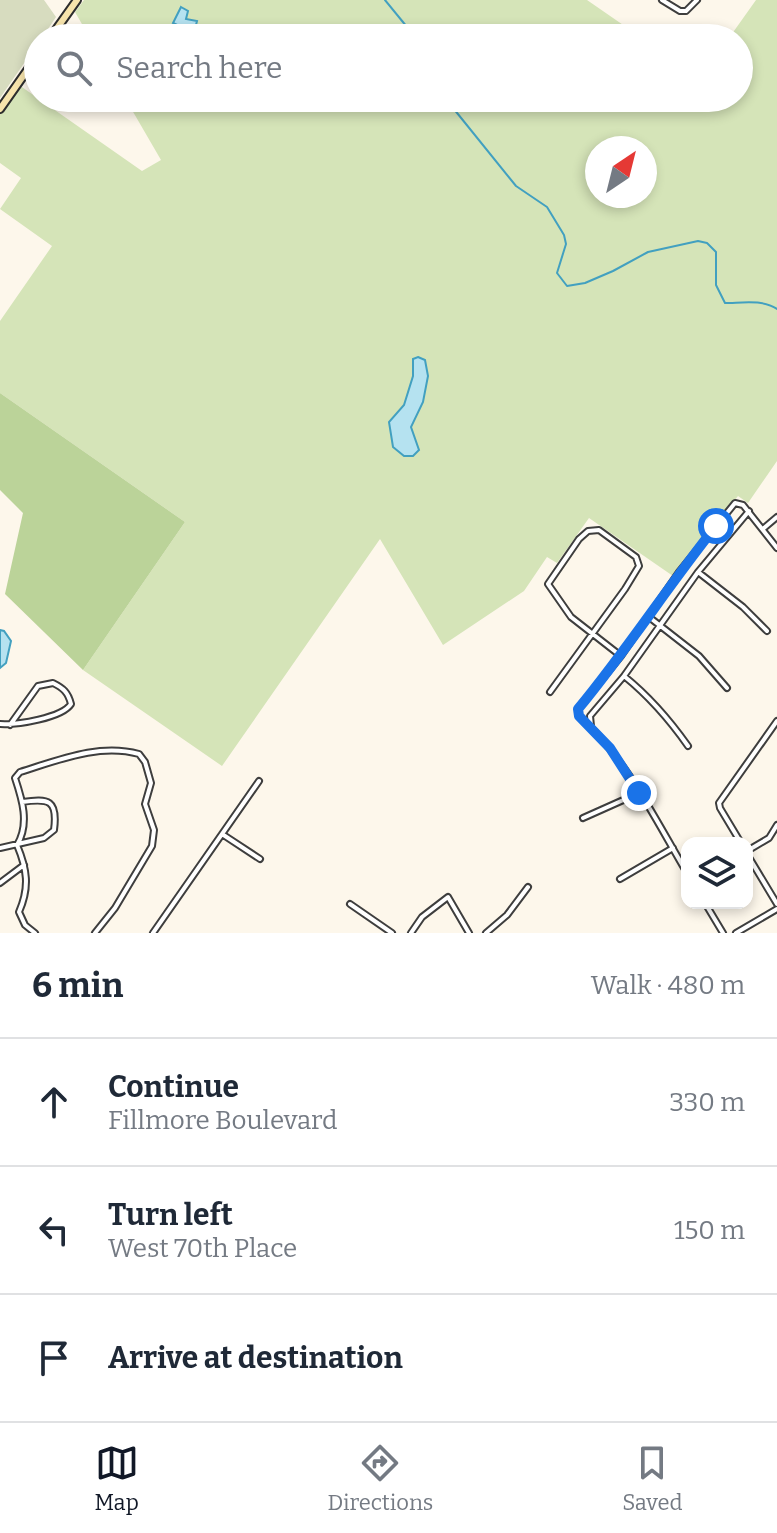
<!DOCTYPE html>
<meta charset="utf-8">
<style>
:root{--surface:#fff;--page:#f6f6f7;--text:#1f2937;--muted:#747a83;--line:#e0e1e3;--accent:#111827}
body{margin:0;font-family:Bitter,serif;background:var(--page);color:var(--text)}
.controls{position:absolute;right:24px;bottom:24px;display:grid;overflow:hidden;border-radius:16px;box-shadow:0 4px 12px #0003}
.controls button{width:72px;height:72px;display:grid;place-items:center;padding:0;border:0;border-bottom:2px solid var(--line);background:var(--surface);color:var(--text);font:40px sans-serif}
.compass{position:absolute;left:585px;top:136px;width:72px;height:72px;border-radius:50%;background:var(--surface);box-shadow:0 4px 12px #0003;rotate:35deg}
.stop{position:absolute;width:24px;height:24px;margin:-18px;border:6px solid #1a73e8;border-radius:50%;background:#fff}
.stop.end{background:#1a73e8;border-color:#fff;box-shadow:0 2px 8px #0008}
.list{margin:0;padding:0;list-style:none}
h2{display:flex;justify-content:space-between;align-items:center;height:104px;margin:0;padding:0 32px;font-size:34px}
h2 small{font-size:26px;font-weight:400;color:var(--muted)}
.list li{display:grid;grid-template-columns:52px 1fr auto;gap:24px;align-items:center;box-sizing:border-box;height:128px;padding:0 32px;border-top:2px solid var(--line)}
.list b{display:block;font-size:30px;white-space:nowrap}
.list p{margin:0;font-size:26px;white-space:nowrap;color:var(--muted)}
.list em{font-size:26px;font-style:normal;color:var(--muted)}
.icon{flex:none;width:44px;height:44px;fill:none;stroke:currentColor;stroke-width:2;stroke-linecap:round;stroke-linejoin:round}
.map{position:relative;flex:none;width:777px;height:933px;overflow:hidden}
.search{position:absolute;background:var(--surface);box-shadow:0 4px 12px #0003;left:24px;right:24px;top:24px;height:88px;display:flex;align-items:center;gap:20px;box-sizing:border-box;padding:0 28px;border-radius:44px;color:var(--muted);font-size:30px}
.sheet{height:488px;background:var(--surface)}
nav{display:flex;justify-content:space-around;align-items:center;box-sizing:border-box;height:112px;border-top:2px solid var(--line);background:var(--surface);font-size:22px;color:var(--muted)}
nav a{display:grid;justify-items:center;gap:4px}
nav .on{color:var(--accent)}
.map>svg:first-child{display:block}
</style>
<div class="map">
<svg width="777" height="933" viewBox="0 0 777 933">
<rect width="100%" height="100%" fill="#fdf7eb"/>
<path fill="#d5e4b8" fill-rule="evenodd" d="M84,0H587L642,38H90L75,12Z
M756,0H777V461L748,503L738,496L673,576L589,518L557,563L547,557L524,591L443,645L380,539L222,766L83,670L185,522L0,393V321L52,246L0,209L21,178L0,163V112L19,85L142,171L161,160L125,98H739V38H729ZM597,148H645V196H597Z"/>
<path fill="#bbd399" d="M0,393L185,522L83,670L5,594L23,513L0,490Z"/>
<path fill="#d7dcbf" d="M0,0H44L56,17L42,38H38V43L0,98Z"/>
<path fill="#b5e2f0" stroke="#42a0c0" stroke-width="2" d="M181,7L188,11L186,19L197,21L194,33L173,23Z
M418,357L425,360L428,376L423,402L411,427L419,450L413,456H404L393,447L389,422L404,405L413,376V359Z
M0,630L4,631L11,641L6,663L0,668Z"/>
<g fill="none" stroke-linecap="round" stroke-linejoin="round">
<path stroke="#42a0c0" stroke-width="2" d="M385,0L416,38
M445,98L516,186L547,207L564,235L566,244L557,273L567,286L585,283L613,271L648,252L698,241L707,243L716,252V285L725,303C741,303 763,299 777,309"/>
<g stroke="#3e3e3e" stroke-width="8">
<path id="street" d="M662,0L680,11H686L697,0
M764,528L777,517
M698,572L743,607L767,631
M649,617L699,656L727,688
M624,676C650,697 669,719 688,746
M550,692L625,589L639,566L636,557L599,530L588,531L579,539L548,584L571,617L621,656
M0,724C17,725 62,718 71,704C68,692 63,688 53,683L38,686L10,725
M591,726L590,716L624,676L698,572L749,511
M583,818L639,793
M222,834L260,859
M741,843L720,808L719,803L777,721
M0,848L44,838L54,830C58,800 49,798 22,802
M747,851L769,838L777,825
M747,854L777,904
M687,873C655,819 626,758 579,716L578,709L621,656L679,572L735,503L743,505L777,548
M620,879L673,848
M0,883L24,865
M705,903L723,933
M350,904L392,933
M35,933L25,925L19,912C30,887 27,869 17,845C30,824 22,799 15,778L20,772C59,760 99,743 139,754L145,762L151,783L145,804L154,830L152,846L115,908L95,933
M153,933L259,781
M411,933L422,917L448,897L469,933
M486,933L507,915L528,887
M736,933L777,909"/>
</g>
<g stroke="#2d2d2d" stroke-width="10">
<path id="secondary" d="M50,38L77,0
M0,109L38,55"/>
</g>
<use href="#street" stroke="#fff" stroke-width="4"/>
<use href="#secondary" stroke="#f7e4ac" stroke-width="6"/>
</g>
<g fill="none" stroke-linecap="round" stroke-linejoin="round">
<path stroke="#1a73e8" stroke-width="10" d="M639,793L610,748L579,716L578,709C627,650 668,586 716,526"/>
</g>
</svg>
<div class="controls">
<button><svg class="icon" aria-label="layers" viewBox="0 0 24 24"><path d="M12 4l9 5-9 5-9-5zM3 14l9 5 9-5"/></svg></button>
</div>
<svg class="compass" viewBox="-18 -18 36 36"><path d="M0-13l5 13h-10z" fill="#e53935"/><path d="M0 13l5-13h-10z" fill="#747a83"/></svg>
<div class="stop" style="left:716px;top:526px"></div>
<div class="stop end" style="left:639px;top:793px"></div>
<div class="search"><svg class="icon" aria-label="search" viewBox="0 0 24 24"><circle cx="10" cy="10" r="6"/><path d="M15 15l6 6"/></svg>Search here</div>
</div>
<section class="sheet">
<h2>6 min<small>Walk · 480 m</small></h2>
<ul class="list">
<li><svg class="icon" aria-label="ahead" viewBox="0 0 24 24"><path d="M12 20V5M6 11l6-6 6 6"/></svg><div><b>Continue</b><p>Fillmore Boulevard</p></div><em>330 m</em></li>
<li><svg class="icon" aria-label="left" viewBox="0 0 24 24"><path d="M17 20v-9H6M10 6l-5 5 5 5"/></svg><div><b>Turn left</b><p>West 70th Place</p></div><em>150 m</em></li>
<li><svg class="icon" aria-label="arrive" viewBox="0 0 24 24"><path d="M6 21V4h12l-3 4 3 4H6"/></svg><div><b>Arrive at destination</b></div></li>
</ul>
</section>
<nav>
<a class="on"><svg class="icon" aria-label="map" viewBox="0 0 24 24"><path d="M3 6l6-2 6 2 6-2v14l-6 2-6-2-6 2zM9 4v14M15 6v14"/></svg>Map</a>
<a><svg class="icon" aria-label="directions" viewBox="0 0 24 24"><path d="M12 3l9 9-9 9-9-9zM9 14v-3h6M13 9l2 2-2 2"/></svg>Directions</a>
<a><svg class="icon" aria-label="saved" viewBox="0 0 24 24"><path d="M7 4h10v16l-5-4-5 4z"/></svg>Saved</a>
</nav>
